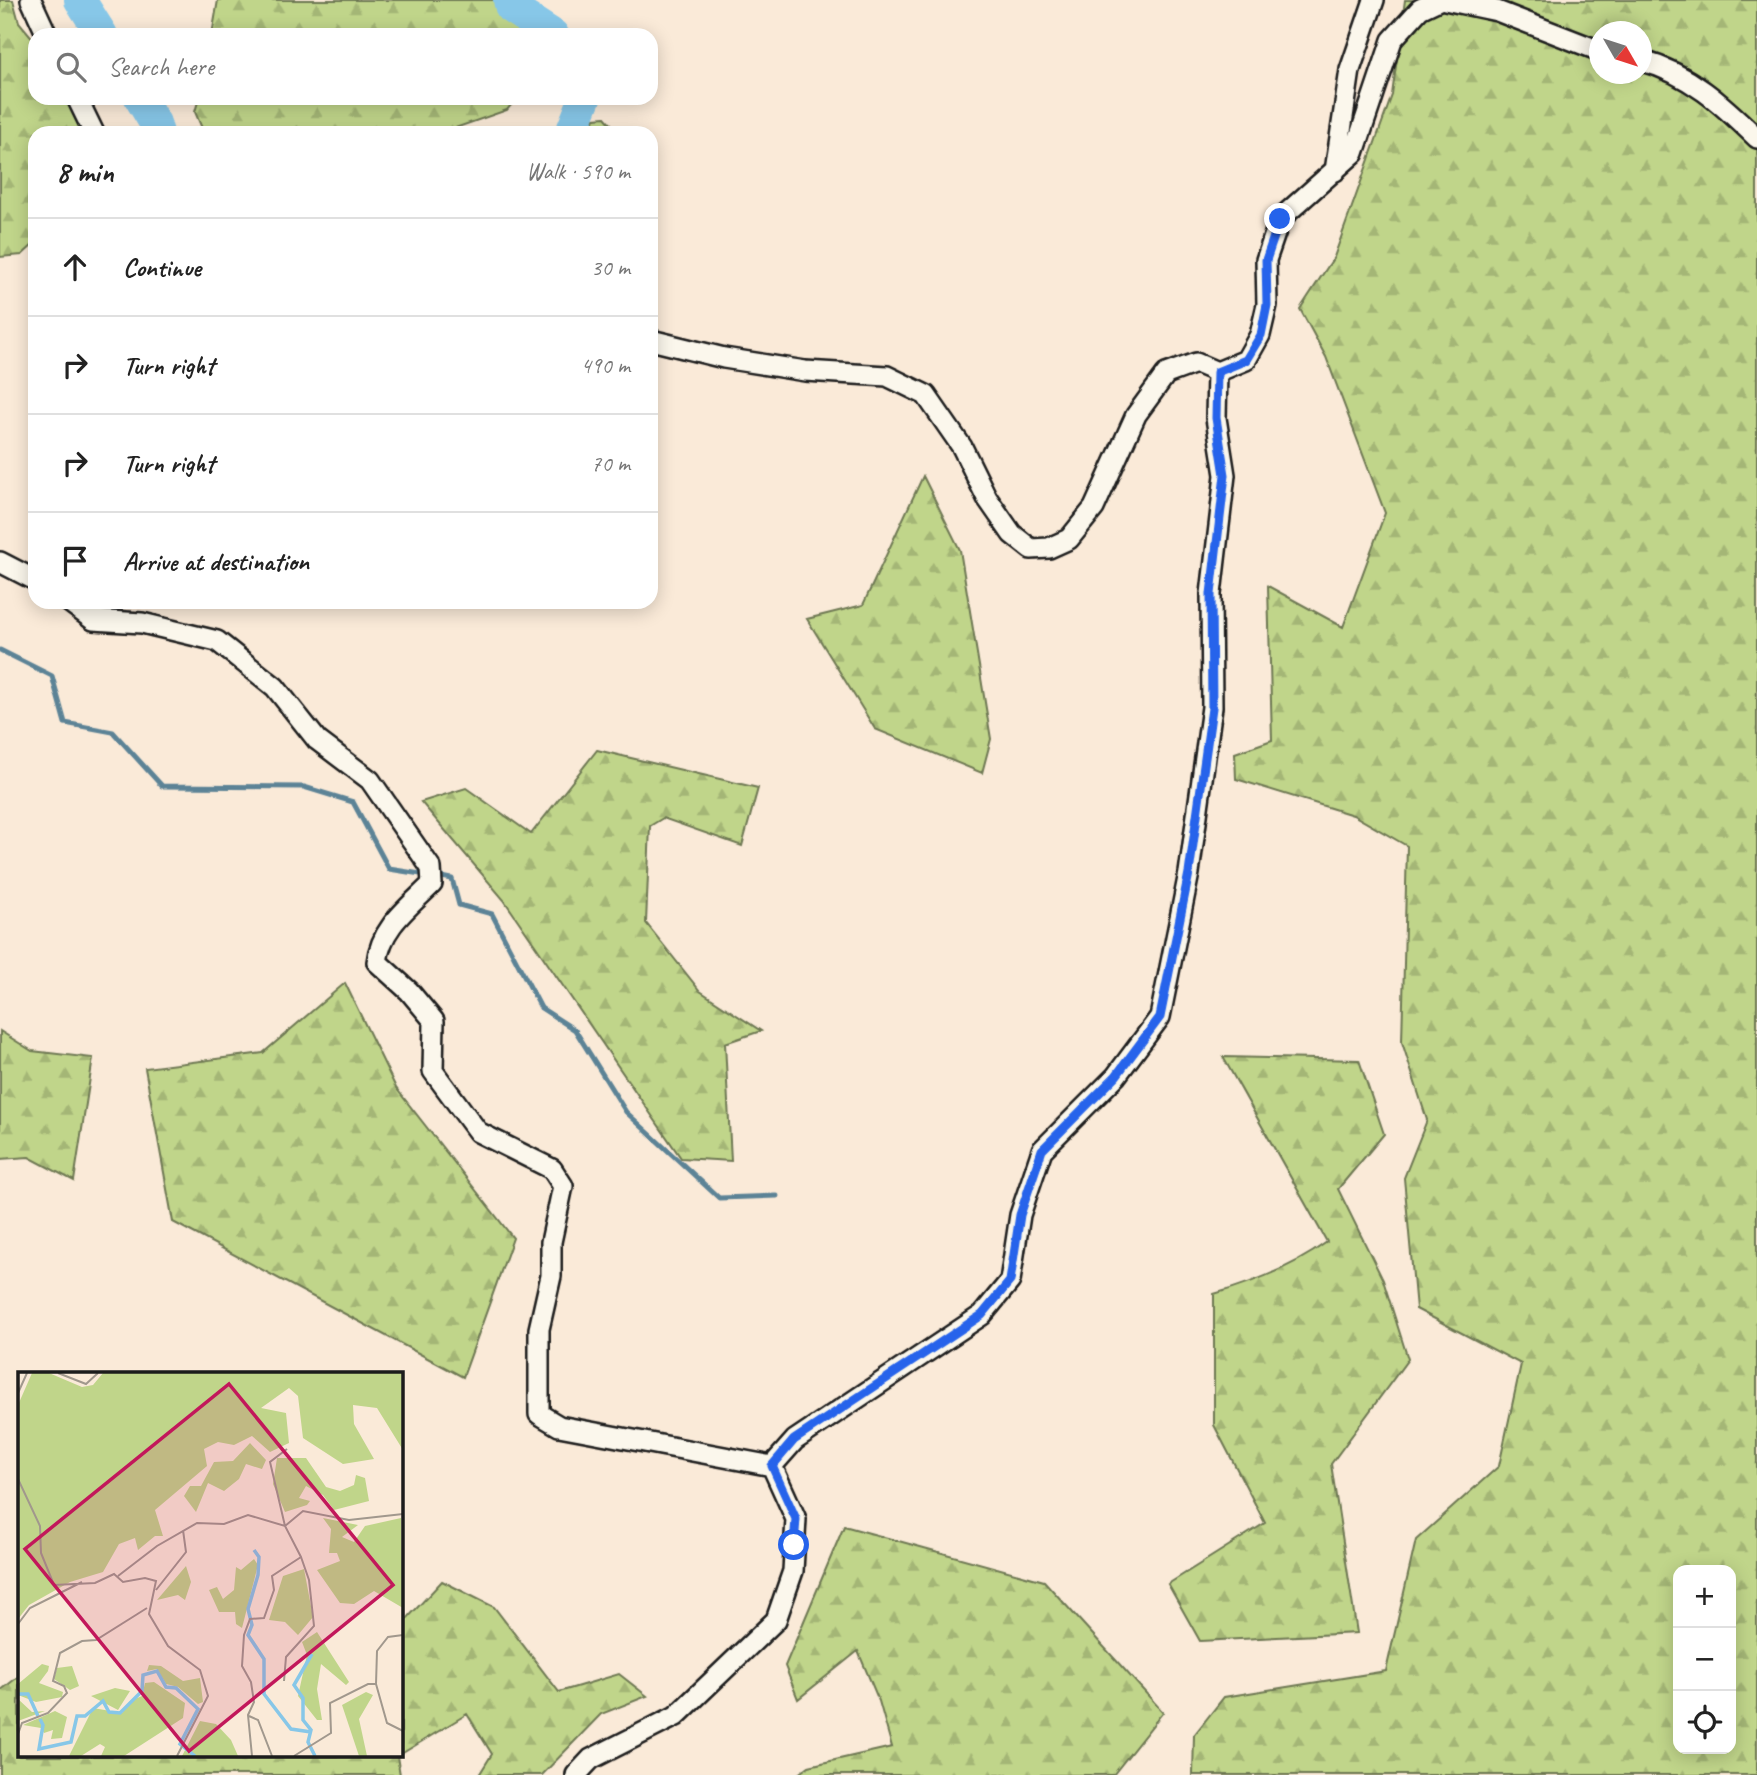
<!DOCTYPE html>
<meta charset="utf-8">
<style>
:root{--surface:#fff;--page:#f2f2f2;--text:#222;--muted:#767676;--line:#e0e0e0}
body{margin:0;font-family:Caveat,sans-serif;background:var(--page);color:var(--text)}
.controls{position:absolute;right:21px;bottom:21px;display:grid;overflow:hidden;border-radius:14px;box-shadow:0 4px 18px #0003}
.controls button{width:63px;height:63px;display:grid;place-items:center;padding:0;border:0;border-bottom:2px solid var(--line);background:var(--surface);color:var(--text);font:35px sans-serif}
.compass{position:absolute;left:1589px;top:21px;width:63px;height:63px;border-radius:50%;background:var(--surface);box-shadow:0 4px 18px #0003;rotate:129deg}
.stop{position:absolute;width:21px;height:21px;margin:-16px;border:5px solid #2563eb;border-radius:50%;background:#fff}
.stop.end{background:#2563eb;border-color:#fff;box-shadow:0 2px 7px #0008}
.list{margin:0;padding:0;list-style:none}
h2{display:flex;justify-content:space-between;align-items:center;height:91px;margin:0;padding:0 28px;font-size:30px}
h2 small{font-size:23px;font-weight:400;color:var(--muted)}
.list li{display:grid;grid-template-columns:46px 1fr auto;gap:21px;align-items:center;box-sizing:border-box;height:98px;padding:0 28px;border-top:2px solid var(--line)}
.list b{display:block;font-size:26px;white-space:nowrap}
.list em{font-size:23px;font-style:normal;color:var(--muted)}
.icon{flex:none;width:38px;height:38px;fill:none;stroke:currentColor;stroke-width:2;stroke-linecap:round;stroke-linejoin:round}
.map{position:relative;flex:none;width:1757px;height:1775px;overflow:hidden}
.search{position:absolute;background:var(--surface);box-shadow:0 4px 18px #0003;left:28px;top:28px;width:630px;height:77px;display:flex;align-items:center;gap:18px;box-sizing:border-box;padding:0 24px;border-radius:21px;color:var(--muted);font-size:26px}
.panel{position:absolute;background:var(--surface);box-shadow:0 4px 18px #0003;left:28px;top:126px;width:630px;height:483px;border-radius:21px}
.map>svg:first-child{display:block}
</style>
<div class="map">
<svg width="1757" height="1775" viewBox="0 0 1757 1775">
<defs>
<pattern id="forest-firs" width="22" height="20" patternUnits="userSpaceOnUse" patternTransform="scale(1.75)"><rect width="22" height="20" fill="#c0d58a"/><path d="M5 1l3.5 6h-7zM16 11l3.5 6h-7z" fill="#a4b676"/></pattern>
</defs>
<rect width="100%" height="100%" fill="#faead8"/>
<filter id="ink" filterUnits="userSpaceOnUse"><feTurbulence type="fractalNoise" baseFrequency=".0143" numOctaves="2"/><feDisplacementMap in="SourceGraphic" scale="14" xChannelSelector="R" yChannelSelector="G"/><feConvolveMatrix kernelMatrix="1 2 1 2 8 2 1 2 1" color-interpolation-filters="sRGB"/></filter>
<g filter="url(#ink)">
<path fill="url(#forest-firs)" stroke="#6e7853" stroke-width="2" fill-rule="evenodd" d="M0,0H13L19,22L35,41V98H66L84,133H35V243L22,255L0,257Z
M218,0H495L529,35H212Z
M1405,0H1757V1775H1193L1194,1735L1224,1697L1386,1671L1416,1540L1499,1466L1521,1364L1416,1309L1404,1178L1427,1120L1402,1042L1407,846L1353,815L1236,779L1235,753L1272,740L1268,586L1343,627L1385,513L1326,357L1300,309L1334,257L1392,95ZM1600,32H1642V74H1600ZM1678,1570H1731V1749H1678Z
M199,98H517L507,110L441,133H204L195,112Z
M605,117L619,133H588L595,118Z
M923,476L960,550L991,739L982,773L875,729L807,619L863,605Z
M597,750L758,788L742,846L663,818L650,826L646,923L700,991L761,1031L725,1043L731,1161L681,1158L504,900L421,802L466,788L531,834Z
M345,983L396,1088L513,1238L463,1377L173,1222L145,1068L263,1053Z
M0,1031L32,1051L93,1058L74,1181L29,1157L0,1159Z
M1223,1057L1359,1060L1384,1134L1338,1189L1383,1280L1408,1359L1331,1464L1357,1633L1200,1641L1168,1584L1265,1523L1214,1425V1294C1255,1282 1293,1267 1327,1242Z
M844,1526L1044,1581L1163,1712L1113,1775H797L809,1766L892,1747L879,1701L858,1651L798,1699L785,1666Z
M442,1581L494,1607L559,1692L619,1674L647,1696L601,1714L542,1775H479L492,1754L467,1714L401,1754V1620L405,1621Z
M19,1676V1756H397L400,1775H0V1691Z"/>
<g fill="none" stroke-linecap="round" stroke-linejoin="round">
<path stroke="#5c8396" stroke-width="5" d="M0,650L52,676L65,723L113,732L162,786L304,787L353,802L389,869L427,875
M437,876L452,879L459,905L492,914L541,1008L575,1030L626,1112L719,1198L777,1196"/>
<path stroke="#87c7e8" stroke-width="32" d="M80,0L102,35
M509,0L511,8L553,35
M140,98L155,123L158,133
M571,133L585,98"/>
<g stroke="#1c1c1c" stroke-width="24">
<path id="minor" d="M31,0L47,35
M1445,0L1497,11L1600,51
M1642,61C1689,73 1723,105 1757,138
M77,98L94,133
M1335,171L1350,70L1374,0
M651,340L724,358L805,371L887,376L926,395L962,447L987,498L1012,534L1031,549L1049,548L1069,539L1094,508L1136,415L1166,374L1196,363L1217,372L1246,360L1260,335L1267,305L1266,260L1280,219L1354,153L1392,40L1420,9L1439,0
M0,562L35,580
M69,602L93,620L142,623L217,641L275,687L317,740L370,780L431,868L432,884C408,908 381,927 377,962L409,991L434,1021L433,1071L478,1132L552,1169L563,1186L551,1242V1276L539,1329V1414L559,1426L772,1466
M576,1775L591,1759L676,1716L776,1620L793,1571L796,1519L772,1466L795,1440L982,1315L1010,1281L1020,1215L1042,1150L1116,1076L1160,1017L1189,873L1212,707L1211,594L1225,475L1216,418L1217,372"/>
</g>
<use href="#minor" stroke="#fbf7ec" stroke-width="19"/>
</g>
</g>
<g fill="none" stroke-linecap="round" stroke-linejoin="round" filter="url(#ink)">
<path stroke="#2563eb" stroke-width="9" d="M794,1545L796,1519L772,1466L794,1440L982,1315L1010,1281L1020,1215L1042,1150L1116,1076L1160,1017L1189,873L1212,708L1211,594L1225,475L1216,418L1217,372L1246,360L1261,335L1267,305L1266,260L1280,219"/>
</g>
<g transform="translate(18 1372)">
<rect width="385" height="385" fill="#faead8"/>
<path d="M14,1H31L64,15L75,13L85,1H385V78L359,36L335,33L336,52L356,87L325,92L285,66L280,24L271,16L243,36L268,41L271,71L252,80L234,64L216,73L200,70L186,77L189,94L137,138L145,164H137L120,178L117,166L101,172L85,200L52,210L11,233L0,247V33ZM232,71L248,88L244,97L228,92L221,107L206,119L190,111L178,140L166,124L172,114H183L196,90L215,89ZM259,86H288L308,115L322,119L336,113L338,103L347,106L351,129L316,138L305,123L288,114L281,126L292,129L289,133L267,140L255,112ZM305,146L340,153L324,165L336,170L347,154L383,146L385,236L356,219L336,232L322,231L299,198L322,189L319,181H311L313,157ZM236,187L240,193L224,256L218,252L217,240H201L191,218L199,215L205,227L216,218L218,195L223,198ZM168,194L173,210L167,228L160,223L139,228ZM286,197L295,245L280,263L267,250L251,248L265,204ZM299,260L331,310L328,313L303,292L299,317L304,348H299L280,324L289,283L284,270ZM24,292L31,294L30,299L21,311L45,320L44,325L18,330L0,323V312ZM131,293L143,294L165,309L182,306L185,330L180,332L160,315L148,312L139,297L129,299ZM54,294L61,314L52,318L36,307L39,296ZM136,310L167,331L165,346L106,384H83L87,375L82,372L63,384H51L75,336L104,341L112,329L124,324L127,311ZM97,316L112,319L100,338L73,324ZM348,320L355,323L341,347L349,384H341L324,333ZM0,327L14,340L27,339L0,349ZM37,339L49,345L44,366L33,367L35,358L26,361L23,356L5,353ZM182,349L198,352L213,368L220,384H164Z" fill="#c0d58a"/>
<path fill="none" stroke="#87c7e8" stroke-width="3.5" d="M236,178L241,185L240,203L230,237L234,253L230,263L246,287V322L273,357L293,360M294,282L276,313L285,326V348L293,358L290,370L297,384M0,322H10L20,344M22,347L25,353L21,377L53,370L59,344H67L85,329L91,340L102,341L124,319L125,303L139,299L148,315L158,316L180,337L162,372L177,384"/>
<path fill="none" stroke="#a1988d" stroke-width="2" d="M40,1L68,12L80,1M0,21L9,1M0,107L22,154L23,181L36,213L77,211L96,202L105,210L127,206L138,209L131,242L150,274L182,298L190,324L159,384M385,159V197M100,204L139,174L179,151L206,152L230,143L267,154L285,139L331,148L385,142M138,218L168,180L165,158M0,252L12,236L64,210M266,309L268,285L296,254L291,208L283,185M358,312L359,279L370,265L385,263M231,344L240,348L254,384M0,362L4,351L30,341L49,321L46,314L35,309L42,281L64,269L78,268L129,236M234,384L230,343L236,330L233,310L224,294L226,263L232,247L246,246L256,218L254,204L283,185L267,154L252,90L269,77M276,384L313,361L312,331L350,312H358L369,351L385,359"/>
<path fill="#c2185b" fill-opacity="0.15" stroke="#c2185b" stroke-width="3.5" d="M211,12L375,213L171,379L7,177Z"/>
<rect width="385" height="385" fill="none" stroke="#1c1c1c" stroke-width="3.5"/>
</g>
</svg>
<div class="controls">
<button>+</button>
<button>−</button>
<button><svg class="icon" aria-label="locate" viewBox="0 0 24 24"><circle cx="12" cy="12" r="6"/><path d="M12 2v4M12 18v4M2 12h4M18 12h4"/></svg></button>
</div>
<svg class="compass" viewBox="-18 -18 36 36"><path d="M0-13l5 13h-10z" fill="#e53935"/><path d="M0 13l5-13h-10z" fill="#767676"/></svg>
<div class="stop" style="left:794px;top:1545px"></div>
<div class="stop end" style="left:1280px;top:219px"></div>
<div class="search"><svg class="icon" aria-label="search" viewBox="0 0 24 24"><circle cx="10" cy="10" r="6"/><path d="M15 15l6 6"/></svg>Search here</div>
<section class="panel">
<h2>8 min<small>Walk · 590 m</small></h2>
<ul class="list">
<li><svg class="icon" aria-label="ahead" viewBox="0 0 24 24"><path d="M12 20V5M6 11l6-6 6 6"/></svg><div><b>Continue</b></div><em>30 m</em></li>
<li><svg class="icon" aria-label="right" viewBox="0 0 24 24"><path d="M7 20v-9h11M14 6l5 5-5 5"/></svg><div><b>Turn right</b></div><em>490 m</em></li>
<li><svg class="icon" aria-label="right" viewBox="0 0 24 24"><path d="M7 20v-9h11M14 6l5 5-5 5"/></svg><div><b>Turn right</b></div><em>70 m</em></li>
<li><svg class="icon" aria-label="arrive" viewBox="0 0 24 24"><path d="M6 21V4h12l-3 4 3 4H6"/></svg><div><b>Arrive at destination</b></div></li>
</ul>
</section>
</div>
